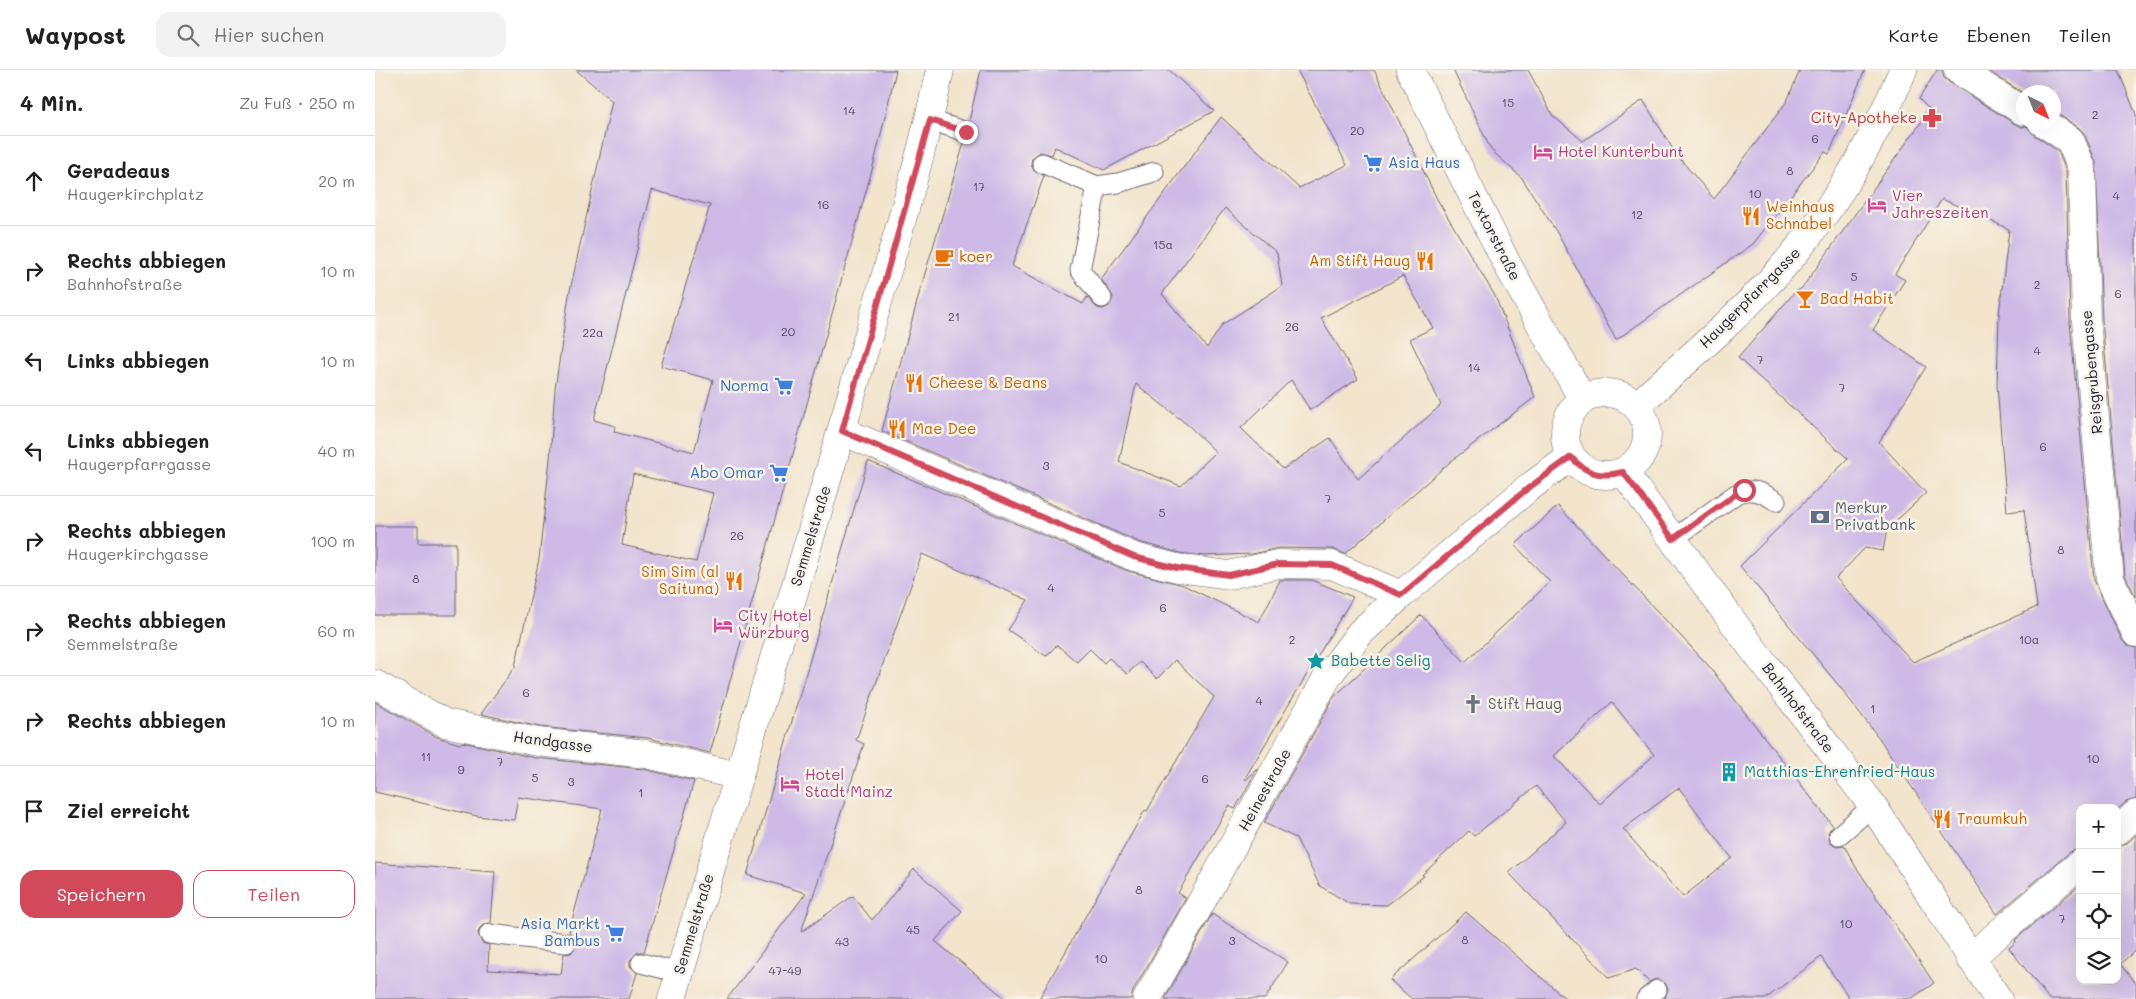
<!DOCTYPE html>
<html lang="de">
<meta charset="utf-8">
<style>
:root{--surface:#fff;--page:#f2f2f2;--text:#202124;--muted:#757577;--line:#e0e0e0;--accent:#d1495b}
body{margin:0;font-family:Mali,sans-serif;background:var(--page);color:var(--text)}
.controls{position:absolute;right:15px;bottom:15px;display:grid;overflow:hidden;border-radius:10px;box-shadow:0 5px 20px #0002}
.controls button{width:45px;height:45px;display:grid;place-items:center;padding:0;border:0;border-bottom:1px solid var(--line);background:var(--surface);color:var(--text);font:25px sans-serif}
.compass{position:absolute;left:1641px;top:15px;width:45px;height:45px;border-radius:50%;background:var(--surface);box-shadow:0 5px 20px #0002;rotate:137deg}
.stop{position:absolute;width:15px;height:15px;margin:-11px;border:4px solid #d1495b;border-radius:50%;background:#fff}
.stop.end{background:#d1495b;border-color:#fff;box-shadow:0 1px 5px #0008}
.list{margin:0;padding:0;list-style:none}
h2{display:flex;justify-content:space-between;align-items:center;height:65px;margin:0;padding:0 20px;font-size:21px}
h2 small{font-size:16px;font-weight:400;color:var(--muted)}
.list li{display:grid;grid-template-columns:32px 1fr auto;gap:15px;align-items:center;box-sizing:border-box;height:90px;padding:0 20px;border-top:1px solid var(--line)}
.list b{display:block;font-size:19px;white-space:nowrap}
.list p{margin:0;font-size:16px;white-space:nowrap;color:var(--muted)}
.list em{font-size:16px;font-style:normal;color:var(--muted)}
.actions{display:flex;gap:10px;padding:15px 20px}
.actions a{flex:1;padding:11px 0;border:1px solid var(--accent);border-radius:15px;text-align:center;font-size:18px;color:var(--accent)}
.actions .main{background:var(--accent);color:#fff}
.icon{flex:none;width:28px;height:28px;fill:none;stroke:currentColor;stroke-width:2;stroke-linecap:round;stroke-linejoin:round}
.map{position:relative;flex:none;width:1761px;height:929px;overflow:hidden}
header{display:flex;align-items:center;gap:30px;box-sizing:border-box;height:70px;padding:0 25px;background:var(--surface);border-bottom:1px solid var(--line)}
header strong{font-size:24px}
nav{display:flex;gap:28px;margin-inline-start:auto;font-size:18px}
.search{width:350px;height:45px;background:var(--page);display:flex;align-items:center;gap:12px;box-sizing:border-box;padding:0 18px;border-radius:15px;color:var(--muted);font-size:19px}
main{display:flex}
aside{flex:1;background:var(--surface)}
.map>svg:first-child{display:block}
</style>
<header>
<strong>Waypost</strong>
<div class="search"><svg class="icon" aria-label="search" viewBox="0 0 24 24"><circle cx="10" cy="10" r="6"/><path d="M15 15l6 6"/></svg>Hier suchen</div>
<nav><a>Karte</a><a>Ebenen</a><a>Teilen</a></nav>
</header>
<main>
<aside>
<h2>4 Min.<small>Zu Fuß · 250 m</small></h2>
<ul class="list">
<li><svg class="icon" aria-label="ahead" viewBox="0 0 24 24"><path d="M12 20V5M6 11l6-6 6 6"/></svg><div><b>Geradeaus</b><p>Haugerkirchplatz</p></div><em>20 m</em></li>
<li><svg class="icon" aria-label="right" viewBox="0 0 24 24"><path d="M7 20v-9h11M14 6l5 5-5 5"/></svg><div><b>Rechts abbiegen</b><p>Bahnhofstraße</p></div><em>10 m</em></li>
<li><svg class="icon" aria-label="left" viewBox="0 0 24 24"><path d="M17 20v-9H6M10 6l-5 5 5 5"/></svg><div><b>Links abbiegen</b></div><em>10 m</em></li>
<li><svg class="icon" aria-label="left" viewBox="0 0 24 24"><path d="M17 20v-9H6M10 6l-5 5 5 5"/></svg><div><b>Links abbiegen</b><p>Haugerpfarrgasse</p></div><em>40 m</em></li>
<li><svg class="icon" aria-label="right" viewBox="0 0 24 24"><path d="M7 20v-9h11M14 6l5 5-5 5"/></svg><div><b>Rechts abbiegen</b><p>Haugerkirchgasse</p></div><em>100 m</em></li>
<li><svg class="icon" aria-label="right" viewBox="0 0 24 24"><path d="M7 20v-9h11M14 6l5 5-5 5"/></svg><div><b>Rechts abbiegen</b><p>Semmelstraße</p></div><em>60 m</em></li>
<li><svg class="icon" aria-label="right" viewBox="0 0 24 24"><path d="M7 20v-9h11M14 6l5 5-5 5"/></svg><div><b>Rechts abbiegen</b></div><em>10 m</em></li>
<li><svg class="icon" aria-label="arrive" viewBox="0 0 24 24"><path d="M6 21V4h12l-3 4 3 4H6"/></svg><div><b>Ziel erreicht</b></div></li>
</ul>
<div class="actions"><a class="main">Speichern</a><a>Teilen</a></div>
</aside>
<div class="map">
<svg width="1761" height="929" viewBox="0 0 1761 929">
<rect width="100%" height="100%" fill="#f7f3e8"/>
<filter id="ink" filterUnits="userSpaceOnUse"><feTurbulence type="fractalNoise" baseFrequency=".02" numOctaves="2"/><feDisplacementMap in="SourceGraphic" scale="10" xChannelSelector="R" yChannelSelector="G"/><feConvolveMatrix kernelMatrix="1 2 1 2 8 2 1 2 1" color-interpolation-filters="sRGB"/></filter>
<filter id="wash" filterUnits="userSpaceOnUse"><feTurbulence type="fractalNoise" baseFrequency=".0096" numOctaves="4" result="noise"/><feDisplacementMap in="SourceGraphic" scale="20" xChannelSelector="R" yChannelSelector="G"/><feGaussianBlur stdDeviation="1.12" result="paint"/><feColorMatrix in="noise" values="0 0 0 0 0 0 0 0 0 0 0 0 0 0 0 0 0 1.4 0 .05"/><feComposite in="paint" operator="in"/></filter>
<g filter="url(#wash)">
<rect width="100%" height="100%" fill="#f3e4cc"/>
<g id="blocks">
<path fill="#ceb9e7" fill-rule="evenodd" d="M201,0H521L500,89L335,683L273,668L165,657L106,644L140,597L164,489L175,389L180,319L194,225L237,31ZM277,120L335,135L286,296L338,310L319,382L239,362L240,356L219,350ZM258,404L338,423L321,492L247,475Z
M606,0H794L839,41L729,100L680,77L677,85L665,82L657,88L656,94L658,99L669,106L637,196L708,234L712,227L722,238L728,239L734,236L738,227L726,209L846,47L924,118L972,95L922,0H999L1062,129L1120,226L1160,327L1075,392L970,484L957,479L903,478L877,484L829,486L805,483L764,472L507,361L546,217L589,73L598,71L602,65L600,55L594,51ZM850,138L902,183L907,216L848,254L832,278L787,224ZM1028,206L1058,258L1035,269L1066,335L983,409L955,368L908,399L866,358L916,310L935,340L983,309L946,248ZM761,314L814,356L841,382L806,416L744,392Z
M1078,0H1153L1178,46L1208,71L1268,30L1301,84L1339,129L1412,31L1425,0H1490L1454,84L1450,82L1378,174L1241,270L1181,161L1147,108L1116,80Z
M1562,0H1567L1569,8L1575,13L1640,54L1647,57L1652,56L1659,65L1683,81L1691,101L1695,252L1719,510L1747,570L1753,576L1761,578V729L1751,732L1742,740V738H1705V779L1695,782L1622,844L1504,668L1465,617L1365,496L1473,389L1363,288L1420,222L1427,218L1555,40L1544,29ZM1567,129L1634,159L1624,245L1622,315L1632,442L1649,440L1662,537L1538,592L1461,508L1490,478L1508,481L1512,459L1551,423L1504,372L1551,297L1498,260L1530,210L1520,204Z
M1612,0H1743L1761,44V527L1750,505L1727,250L1721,92L1709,63L1703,57L1678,41V22L1648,23Z
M493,391L753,501L808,515L884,552L905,510H937L978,527L870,708L871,710L883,698L860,739L854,736L803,823L811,828L758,921L756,929H664L770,740L772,741L839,627L800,590L782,609L765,592L752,604L734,588L729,593L715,579L702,592L682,575L671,586L633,560L653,530L547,484L481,670L489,674L426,862L478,826L497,850L539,799L587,841L560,871L631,929H352L431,823L372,805Z
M1183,436L1333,595L1448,743L1458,756L1453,762L1455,772L1461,776L1469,775L1479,794L1559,913L1536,929H1475L1446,887L1390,929H1291L1290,928L1293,919L1290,913L1281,909L1274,912L1261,899L1234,908L1134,803L1191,752L1161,716L1099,766L1094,761L1047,805L1049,806L1012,835L975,834L945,816L921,768L889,753L959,627L1046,545L1090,592L1175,512L1140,475ZM1237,632L1279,685L1225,734L1179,686ZM1304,718L1357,788L1308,827L1248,759Z
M0,456H43V473H81V545H0Z
M0,632L62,667L85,674L87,672L161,688L268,699L319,711L269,882H263L255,890V896L262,903L254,929H0V793L120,802L116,853L109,854L105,858L103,863L107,873L114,875L113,900L186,904L189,884L196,883L202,875L201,868L194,862L227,739L143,727L139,750L102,746L0,722Z
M1761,765V880L1745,894L1761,914V929H1674L1634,878L1641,872L1640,870L1705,815V910H1742V776L1752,773Z
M1091,842L1191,929H1037L1015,910Z
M837,844L913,892L890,929H790Z"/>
</g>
</g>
<g filter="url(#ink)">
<use href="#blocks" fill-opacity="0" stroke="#6b666e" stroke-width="1"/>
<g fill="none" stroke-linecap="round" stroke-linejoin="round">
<g stroke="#6b666e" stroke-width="21">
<path id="lane" d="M555,50L591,62
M667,93L722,116L743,113L779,102
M722,116L705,200L727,228
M1298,469L1361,424C1376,417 1387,422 1401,431
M1464,765L1498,736
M114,864L191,873
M266,893L305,903
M1271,929L1282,920"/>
</g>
<g stroke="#6b666e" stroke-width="29">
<path id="street" d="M1583,0L1648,41
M1667,52L1695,70L1707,98L1711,251L1735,509L1761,563
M1261,336C1310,292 1361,249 1405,200C1458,141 1498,73 1528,0
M467,361L759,487L802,498L854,505L903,494L957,495L1026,525
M0,614L70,653L163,672L271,684L364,706
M1742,761L1761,744
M1595,888L1705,794
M297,929C362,708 431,489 493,267C518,178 546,91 565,0
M772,929L953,606L985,563L1026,525L1152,419L1196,387"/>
</g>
<g stroke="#6b666e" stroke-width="29">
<path id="secondary" d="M1035,0L1132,194L1208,330
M1190 364a41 41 0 1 1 82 0a41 41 0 1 1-82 0Z
M1248,401L1372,571L1498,736L1623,929"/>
</g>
<use href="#lane" stroke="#fff" stroke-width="19"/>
<use href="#street" stroke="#fff" stroke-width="28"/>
<use href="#secondary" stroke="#fff" stroke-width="28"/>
</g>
</g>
<g fill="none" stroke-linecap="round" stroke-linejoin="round" filter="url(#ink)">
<path stroke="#d1495b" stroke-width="6" d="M591,62L555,50L467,361L759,487L802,498L854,505L903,494L957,495L1026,525L1152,419L1196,387C1211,404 1227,408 1248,402L1298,469L1361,424L1369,420"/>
</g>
<defs>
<g id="pharmacy-bare" transform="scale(1.5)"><path d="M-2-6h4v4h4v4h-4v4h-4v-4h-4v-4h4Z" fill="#e0444e" stroke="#f7f3e8" stroke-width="2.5" paint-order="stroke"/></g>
<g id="hotel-bare" transform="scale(1.5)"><path d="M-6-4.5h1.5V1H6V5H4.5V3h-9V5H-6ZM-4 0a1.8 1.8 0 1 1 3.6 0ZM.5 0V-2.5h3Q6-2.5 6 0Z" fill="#d1479c" stroke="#f7f3e8" stroke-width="2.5" paint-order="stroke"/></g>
<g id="supermarket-bare" transform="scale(1.5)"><path d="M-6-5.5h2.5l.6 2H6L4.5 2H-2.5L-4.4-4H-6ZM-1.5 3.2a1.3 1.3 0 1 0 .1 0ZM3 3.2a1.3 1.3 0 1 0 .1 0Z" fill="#3f7fe0" stroke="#f7f3e8" stroke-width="2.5" paint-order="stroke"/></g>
<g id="restaurant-bare" transform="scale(1.5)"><path d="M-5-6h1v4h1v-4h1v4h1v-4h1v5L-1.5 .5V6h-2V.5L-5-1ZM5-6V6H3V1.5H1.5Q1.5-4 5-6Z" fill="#e8710a" stroke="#f7f3e8" stroke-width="2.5" paint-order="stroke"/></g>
<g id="cafe-bare" transform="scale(1.5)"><path d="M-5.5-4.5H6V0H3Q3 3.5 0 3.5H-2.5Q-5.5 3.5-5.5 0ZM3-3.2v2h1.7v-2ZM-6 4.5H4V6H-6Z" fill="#e8710a" stroke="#f7f3e8" stroke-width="2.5" paint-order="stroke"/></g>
<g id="bar-bare" transform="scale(1.5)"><path d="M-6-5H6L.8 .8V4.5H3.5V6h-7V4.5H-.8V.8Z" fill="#e8710a" stroke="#f7f3e8" stroke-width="2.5" paint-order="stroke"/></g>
<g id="bank-bare" transform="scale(1.5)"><path d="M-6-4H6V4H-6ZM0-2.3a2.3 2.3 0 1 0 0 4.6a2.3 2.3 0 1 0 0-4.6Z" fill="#5c6f8a" stroke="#f7f3e8" stroke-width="2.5" paint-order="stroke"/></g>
<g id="sight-bare" transform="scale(1.5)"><path d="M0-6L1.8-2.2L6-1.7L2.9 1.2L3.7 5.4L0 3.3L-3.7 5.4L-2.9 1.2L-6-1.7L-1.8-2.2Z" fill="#0f9aa8" stroke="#f7f3e8" stroke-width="2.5" paint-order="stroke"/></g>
<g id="church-bare" transform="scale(1.5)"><path d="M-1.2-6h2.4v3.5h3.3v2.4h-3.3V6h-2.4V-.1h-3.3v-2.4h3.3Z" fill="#6b7280" stroke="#f7f3e8" stroke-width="2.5" paint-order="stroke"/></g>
<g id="building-bare" transform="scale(1.5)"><path d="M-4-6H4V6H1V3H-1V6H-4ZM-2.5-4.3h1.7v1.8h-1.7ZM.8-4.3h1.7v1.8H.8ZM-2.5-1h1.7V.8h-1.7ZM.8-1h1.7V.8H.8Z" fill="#0f9aa8" stroke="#f7f3e8" stroke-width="2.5" paint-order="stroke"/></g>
</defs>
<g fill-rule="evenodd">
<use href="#pharmacy-bare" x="1557" y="48"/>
<use href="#hotel-bare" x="1168" y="82"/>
<use href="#supermarket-bare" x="998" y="93"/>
<use href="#hotel-bare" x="1502" y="135"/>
<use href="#restaurant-bare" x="1376" y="146"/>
<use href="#cafe-bare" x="569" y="187"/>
<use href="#restaurant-bare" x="1050" y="191"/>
<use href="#bar-bare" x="1430" y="229"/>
<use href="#restaurant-bare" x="539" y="313"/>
<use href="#supermarket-bare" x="409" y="316"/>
<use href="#restaurant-bare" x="522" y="359"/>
<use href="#supermarket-bare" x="404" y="403"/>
<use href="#bank-bare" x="1445" y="447"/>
<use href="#restaurant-bare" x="359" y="511"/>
<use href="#hotel-bare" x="348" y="555"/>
<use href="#sight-bare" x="941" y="591"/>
<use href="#church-bare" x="1098" y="634"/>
<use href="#building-bare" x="1354" y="702"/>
<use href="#hotel-bare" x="415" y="714"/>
<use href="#restaurant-bare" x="1567" y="749"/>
<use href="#supermarket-bare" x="240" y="863"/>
</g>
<g text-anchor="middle" stroke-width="5" stroke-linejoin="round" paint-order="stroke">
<g font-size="12" fill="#4d4866">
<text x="1133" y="37">15</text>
<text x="474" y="45">14</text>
<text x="1720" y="49">2</text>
<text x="982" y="65">20</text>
<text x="1440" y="73">6</text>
<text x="1415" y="105">8</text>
<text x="604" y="121">17</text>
<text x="1380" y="128">10</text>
<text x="1741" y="130">4</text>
<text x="448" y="139">16</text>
<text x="1262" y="149">12</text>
<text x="788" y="179">15a</text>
<text x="1479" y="211">5</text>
<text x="1662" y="219">2</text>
<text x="1743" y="228">6</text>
<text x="579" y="251">21</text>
<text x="917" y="261">26</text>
<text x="413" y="266">20</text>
<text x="218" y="267">22a</text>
<text x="1662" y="285">4</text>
<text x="1385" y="294">7</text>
<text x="1099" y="302">14</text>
<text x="1467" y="322">7</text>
<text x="1668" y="381">6</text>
<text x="671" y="400">3</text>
<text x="953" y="433">7</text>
<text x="787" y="447">5</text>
<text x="362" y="470">26</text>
<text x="1686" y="484">8</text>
<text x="41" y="513">8</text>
<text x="676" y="522">4</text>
<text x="788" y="542">6</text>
<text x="917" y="574">2</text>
<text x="1654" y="574">10a</text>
<text x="151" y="627">6</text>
<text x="884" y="635">4</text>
<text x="1498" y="643">1</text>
<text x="51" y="691">11</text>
<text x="1718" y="693">10</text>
<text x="125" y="696">7</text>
<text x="86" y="704">9</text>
<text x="160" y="712">5</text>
<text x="830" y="713">6</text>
<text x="196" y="716">3</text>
<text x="266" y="727">1</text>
<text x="764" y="824">8</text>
<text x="1687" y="853">7</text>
<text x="1471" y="858">10</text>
<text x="538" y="864">45</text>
<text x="1090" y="874">8</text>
<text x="857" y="875">3</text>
<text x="467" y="876">43</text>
<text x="726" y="893">10</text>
<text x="410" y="905">47-49</text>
</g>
<g font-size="15" fill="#be3a42" stroke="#f7f3e8" text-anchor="end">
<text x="1542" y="53">City-Apotheke</text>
</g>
<g font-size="15" fill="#b23c85" stroke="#f7f3e8" text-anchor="start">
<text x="1183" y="87">Hotel Kunterbunt</text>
<text x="1517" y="131">Vier<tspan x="1517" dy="17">Jahreszeiten</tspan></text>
<text x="363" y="551">City Hotel<tspan x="363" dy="17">Würzburg</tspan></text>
<text x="430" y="710">Hotel<tspan x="430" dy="17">Stadt Mainz</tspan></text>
</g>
<g font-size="15" fill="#366cbe" stroke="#f7f3e8" text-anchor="end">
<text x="1013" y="98" text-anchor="start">Asia Haus</text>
<text x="394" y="321">Norma</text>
<text x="389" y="408">Abo Omar</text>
<text x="225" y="859">Asia Markt<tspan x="225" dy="17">Bambus</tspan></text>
</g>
<g font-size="15" fill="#c56008" stroke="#f7f3e8" text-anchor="start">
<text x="1391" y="142">Weinhaus<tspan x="1391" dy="17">Schnabel</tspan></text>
<text x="584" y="192">koer</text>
<text x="1035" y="196" text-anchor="end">Am Stift Haug</text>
<text x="1445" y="234">Bad Habit</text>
<text x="554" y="318">Cheese &amp; Beans</text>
<text x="537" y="364">Mae Dee</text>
<text x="344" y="507" text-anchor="end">Sim Sim (al<tspan x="344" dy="17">Saituna)</tspan></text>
<text x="1582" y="754">Traumkuh</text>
</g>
<g font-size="15" fill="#22223b" stroke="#f7f3e8">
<text transform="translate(1119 166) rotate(63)" y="5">Textorstraße</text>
<text transform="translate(1375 228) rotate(-45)" y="5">Haugerpfarrgasse</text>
<text transform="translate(1717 302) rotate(-95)" y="5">Reisgrubengasse</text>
<text transform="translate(436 466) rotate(-73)" y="5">Semmelstraße</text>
<text transform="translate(1423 638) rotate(53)" y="5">Bahnhofstraße</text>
<text transform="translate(178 672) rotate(8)" y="5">Handgasse</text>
<text transform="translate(890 720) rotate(-61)" y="5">Heinestraße</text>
<text transform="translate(319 854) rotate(-73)" y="5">Semmelstraße</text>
</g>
<g font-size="15" fill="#4e5e75" stroke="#f7f3e8" text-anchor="start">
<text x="1460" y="443">Merkur<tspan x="1460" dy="17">Privatbank</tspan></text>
</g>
<g font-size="15" fill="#0d838f" stroke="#f7f3e8" text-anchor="start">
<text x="956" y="596">Babette Selig</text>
<text x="1369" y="707">Matthias-Ehrenfried-Haus</text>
</g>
<g font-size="15" fill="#5b616d" stroke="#f7f3e8" text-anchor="start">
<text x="1113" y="639">Stift Haug</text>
</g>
</g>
</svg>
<div class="controls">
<button>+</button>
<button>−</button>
<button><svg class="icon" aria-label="locate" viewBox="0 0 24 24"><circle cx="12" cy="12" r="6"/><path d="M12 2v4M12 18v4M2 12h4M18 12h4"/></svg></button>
<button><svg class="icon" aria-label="layers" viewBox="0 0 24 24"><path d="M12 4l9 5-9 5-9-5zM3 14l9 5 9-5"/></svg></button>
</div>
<svg class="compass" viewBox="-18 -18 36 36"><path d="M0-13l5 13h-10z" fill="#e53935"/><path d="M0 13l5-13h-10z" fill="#757577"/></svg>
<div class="stop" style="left:1369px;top:420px"></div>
<div class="stop end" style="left:591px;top:62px"></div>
</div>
</main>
